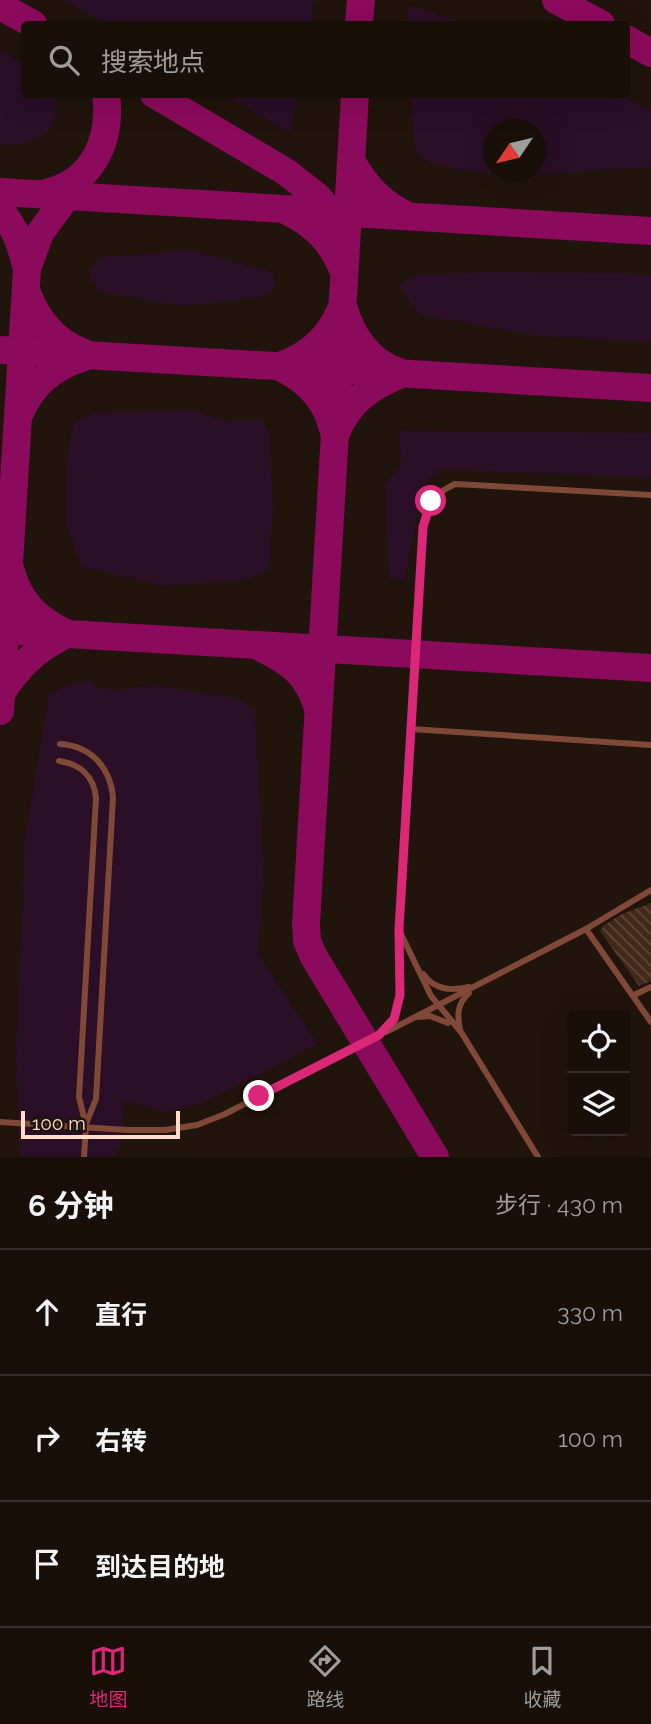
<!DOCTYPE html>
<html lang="zh">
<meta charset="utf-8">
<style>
:root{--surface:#180f09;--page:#251d17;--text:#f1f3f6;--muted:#9f9c9c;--line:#362f2a;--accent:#db2777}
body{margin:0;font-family:Raleway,"Noto Sans SC",sans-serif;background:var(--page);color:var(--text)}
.controls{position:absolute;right:21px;bottom:21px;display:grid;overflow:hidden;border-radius:7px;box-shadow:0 7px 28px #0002}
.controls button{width:63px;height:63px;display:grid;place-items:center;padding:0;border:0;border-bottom:2px solid var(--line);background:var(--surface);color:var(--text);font:35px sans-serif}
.compass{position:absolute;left:483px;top:119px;width:63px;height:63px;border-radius:50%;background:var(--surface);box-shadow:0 7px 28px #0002;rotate:235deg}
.scale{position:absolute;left:21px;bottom:18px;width:159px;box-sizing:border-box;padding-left:7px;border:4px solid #ffdccc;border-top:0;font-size:19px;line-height:24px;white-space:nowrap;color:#ffdccc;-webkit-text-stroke:5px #20140c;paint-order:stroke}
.stop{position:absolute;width:21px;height:21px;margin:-16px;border:5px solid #db2777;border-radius:50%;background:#fff}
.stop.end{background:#db2777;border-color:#fff;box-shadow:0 2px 7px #0008}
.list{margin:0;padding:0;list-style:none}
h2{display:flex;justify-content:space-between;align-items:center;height:91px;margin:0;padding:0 28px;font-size:30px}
h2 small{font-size:23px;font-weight:400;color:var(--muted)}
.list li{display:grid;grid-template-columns:46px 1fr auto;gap:21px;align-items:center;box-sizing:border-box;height:126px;padding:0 28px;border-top:2px solid var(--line)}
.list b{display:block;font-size:26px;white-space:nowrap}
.list em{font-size:23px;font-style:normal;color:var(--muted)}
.icon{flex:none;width:38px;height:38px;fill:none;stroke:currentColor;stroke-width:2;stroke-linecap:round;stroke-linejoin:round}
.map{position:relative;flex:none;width:651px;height:1157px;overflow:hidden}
.search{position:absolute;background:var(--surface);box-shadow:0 7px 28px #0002;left:21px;right:21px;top:21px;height:77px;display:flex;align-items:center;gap:18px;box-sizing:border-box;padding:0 24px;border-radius:7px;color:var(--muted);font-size:26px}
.sheet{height:469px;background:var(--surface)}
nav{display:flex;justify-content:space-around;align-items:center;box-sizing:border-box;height:98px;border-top:2px solid var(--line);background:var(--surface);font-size:19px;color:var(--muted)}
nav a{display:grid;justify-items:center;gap:4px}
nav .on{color:var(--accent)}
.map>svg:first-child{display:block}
</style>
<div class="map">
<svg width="651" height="1157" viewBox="0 0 651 1157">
<defs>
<pattern id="building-back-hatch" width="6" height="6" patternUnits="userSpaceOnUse" patternTransform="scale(1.75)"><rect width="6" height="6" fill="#412918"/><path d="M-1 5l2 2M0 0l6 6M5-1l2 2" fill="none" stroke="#5e4738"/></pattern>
</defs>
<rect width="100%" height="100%" fill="#20140c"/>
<path fill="#2a0f26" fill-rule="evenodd" d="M65,0H314L313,24H107Z
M408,6L470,24H407Z
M0,50L24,64V94L57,95C61,135 35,146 0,145Z
M225,95H299L290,133Z
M411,95H623L651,110V167C583,169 513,185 447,167C437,164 424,162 418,153C411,142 412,109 411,95ZM494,130H536V172H494Z
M189,250L272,272L276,287L264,297L182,306L102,292L90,279L92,267L104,257Z
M491,272L626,273L651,276V342L538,336L419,314L399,286L414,275Z
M193,410L225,421L261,419L270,434L273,513L268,570L249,579L168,586L81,567L66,523L67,461L73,423L95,413Z
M399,431L651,433V478L439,469L421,490L405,581L389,578L385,484L401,464Z
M92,680L96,688L116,690L157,685L238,699L255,709L264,875L258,954L318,1044L203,1103L166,1112L124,1101L121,1147L114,1157H20L16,1059L25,839L49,694L65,686Z"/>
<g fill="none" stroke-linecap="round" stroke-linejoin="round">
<path stroke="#8c0a5c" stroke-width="28" d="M556,0L601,24
M0,6L33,24
M359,24L361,0
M626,39L651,53
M154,94L286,172L318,197L335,219
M355,94L306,924L307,941L314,957L435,1157
M351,160C364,185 381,204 408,216
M0,192L651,231
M46,193C94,182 112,139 106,94
M0,210C16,228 21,246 27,269L0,711
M285,210C314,224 333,242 344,273
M27,269L40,233L76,184
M26,290C37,320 54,342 84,353
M344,309C352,336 369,362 397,371
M0,350L651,388
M280,366C308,356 329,338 340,311
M280,367C307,380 326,399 333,429
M20,413C32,384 54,366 84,357
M336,433C348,403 369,387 399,375
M11,571C18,600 38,620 64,632
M0,630L651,668
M260,647C289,661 308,674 317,706
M1,694C18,666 38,648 67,634"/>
</g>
<path fill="url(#building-back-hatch)" d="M651,903V981L639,986L600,931L603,926L622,914Z"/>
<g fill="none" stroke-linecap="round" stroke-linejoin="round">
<path stroke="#804837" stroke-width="6" d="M411,729L651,745
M60,744C91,746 110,767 113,797L96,1099L86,1124
M59,761C81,764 94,777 96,798L79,1097L86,1126L84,1157
M651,890L586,929L651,1022
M401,934L431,996L461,1032L538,1157
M423,974C435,990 450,991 469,987
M634,995L651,987
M418,1017L430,1016L448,1023
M460,1030C457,1015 457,1004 469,993
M386,1032L586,929
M0,1122L128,1130H165L197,1125L225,1114L379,1035L394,1019L400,995L399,929L423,527C428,502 432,495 455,484L651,495"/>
</g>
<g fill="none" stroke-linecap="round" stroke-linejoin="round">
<path stroke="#db2777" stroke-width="9" d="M259,1096L379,1035L394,1019L400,995L399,929L423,527L431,501"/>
</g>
</svg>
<div class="controls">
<button><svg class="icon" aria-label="locate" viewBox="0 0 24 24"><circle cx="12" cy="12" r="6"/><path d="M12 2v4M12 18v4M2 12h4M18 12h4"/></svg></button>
<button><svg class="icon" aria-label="layers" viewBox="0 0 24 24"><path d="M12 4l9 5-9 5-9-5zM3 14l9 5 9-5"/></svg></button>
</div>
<svg class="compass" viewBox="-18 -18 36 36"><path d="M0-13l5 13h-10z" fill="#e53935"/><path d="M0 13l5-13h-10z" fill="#9f9c9c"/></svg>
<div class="scale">100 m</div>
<div class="stop" style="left:431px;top:501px"></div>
<div class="stop end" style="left:259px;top:1096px"></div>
<div class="search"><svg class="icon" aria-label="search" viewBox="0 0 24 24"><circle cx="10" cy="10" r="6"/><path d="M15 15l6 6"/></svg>搜索地点</div>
</div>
<section class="sheet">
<h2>6 分钟<small>步行 · 430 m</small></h2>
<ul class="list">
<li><svg class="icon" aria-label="ahead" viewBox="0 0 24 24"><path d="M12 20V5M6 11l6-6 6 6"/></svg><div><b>直行</b></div><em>330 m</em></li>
<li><svg class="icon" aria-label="right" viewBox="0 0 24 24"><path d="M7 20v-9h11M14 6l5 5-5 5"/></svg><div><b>右转</b></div><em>100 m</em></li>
<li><svg class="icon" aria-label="arrive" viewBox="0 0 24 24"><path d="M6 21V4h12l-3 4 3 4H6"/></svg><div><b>到达目的地</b></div></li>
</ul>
</section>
<nav>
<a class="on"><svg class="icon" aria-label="map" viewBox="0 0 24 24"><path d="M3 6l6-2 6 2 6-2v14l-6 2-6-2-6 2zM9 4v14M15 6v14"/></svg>地图</a>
<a><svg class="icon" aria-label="directions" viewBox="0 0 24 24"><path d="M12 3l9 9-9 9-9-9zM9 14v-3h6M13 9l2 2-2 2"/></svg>路线</a>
<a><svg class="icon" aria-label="saved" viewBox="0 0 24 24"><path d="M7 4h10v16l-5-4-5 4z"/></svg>收藏</a>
</nav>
